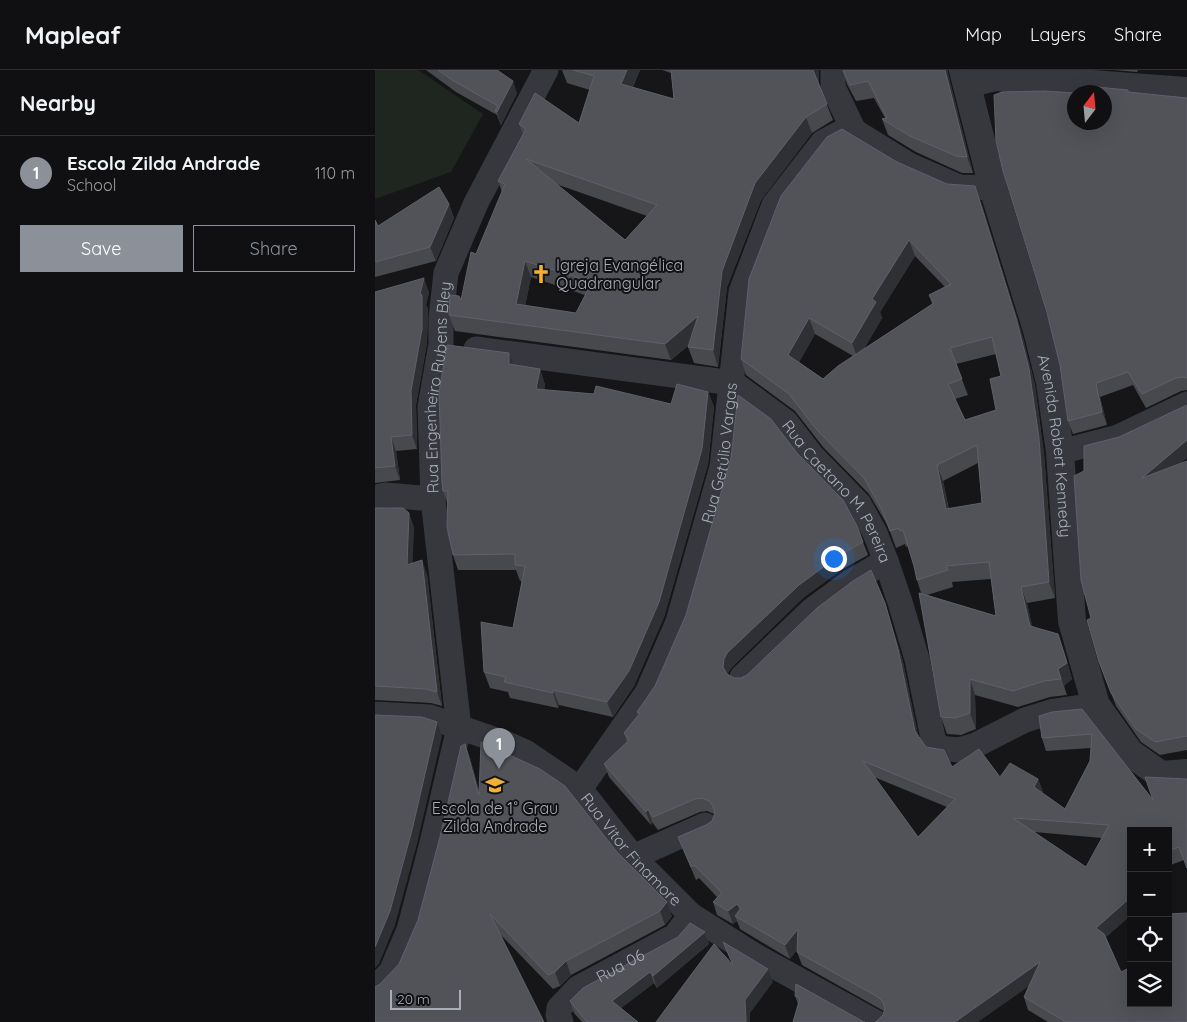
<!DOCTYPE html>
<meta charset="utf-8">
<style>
:root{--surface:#101012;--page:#19191b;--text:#f1f3f6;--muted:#9c9d9f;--line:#303032;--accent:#8c9099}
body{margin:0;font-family:Quicksand,sans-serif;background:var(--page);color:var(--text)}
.controls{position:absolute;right:15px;bottom:15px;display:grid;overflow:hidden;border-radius:0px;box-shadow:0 5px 20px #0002}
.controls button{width:45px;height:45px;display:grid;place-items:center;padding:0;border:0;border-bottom:1px solid var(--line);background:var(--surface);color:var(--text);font:25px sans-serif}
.compass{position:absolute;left:692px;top:15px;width:45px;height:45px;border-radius:50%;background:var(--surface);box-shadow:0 5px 20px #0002;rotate:16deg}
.scale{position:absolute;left:15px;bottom:12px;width:71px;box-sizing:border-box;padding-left:5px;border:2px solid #a8adb8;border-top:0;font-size:14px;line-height:18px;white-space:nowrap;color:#a8adb8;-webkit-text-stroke:4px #111113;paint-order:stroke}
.you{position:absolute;left:458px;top:488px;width:18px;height:18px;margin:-12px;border:4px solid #fff;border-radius:50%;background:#1a73e8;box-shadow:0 0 0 8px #1a73e833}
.badge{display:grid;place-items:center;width:32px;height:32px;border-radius:50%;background:var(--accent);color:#fff;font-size:16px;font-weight:700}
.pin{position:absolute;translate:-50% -41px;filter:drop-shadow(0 1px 2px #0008)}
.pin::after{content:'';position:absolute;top:26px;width:18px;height:15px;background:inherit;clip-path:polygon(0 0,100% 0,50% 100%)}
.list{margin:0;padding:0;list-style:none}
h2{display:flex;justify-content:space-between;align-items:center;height:65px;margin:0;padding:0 20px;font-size:21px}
h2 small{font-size:16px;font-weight:400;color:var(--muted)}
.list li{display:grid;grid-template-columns:32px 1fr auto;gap:15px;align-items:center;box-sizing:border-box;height:75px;padding:0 20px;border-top:1px solid var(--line)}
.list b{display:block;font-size:19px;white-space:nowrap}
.list p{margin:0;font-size:16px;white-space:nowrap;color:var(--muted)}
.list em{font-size:16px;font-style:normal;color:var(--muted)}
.actions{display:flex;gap:10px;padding:15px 20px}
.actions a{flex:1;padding:11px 0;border:1px solid var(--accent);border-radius:0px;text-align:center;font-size:18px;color:var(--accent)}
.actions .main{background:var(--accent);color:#fff}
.icon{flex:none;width:28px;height:28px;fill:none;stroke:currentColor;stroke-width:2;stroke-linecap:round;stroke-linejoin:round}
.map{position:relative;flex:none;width:812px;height:952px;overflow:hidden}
header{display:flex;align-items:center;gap:30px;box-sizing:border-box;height:70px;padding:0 25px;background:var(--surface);border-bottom:1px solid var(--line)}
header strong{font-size:24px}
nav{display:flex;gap:28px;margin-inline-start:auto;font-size:18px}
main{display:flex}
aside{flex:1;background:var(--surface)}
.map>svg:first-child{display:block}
</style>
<header>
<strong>Mapleaf</strong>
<nav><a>Map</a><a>Layers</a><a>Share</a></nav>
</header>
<main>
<aside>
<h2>Nearby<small></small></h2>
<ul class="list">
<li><span class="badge">1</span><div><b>Escola Zilda Andrade</b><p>School</p></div><em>110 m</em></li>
</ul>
<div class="actions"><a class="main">Save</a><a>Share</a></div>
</aside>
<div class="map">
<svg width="812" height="952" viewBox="0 0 812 952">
<rect width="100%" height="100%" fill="#161618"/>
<path fill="#1e261f" d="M0,0H43L108,44L76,102L0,129Z"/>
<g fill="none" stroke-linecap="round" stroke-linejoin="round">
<g stroke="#37383d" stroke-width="25">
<path d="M458,0V17L479,61L534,95L584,117L618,118"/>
<path id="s1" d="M101,279L358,313L411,352L437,386L484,434L500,463L511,491L525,532L542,589L558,668L563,678L584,680L601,675L650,650L679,641L721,635"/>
<path d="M685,382L743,367L812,334"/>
<path d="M0,427L10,425L58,429"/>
<path d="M367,607L437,540L475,512L511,491"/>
<path id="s2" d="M0,644L55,647L130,673L152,683L205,719L258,787L316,845L379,885L500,952"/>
<path id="s3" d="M205,719L272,623L303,552L347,397L366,222L399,135L448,72L469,61H479"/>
<path d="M258,787L330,755"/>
<path id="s4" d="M0,918L16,902L34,860L56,777L84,658L58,429L55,337L66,274V248L71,203L101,133L171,0"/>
<path id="s5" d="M186,952L183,945L184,938L203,918L300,866L316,845"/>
</g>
<g stroke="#37383d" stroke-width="28">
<path id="s6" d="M588,0L618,118L662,260L675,312L685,382L697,551L721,635L755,683L786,705L812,703"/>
<path d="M592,14L621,7L812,21"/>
</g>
</g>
<path fill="#47494d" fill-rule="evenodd" d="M51,0H122L142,23L126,55L125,53L122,45L81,22Z
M187,0H265L258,17L299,29L296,3L287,0H444V15L458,50L437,63L386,130L352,217L343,297L319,293L313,277L314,275L296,290L80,261L74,245L86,230L101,184L127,122L123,111L148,64L144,54L204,53L215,20L192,13ZM181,114L272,146L250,170ZM156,207L210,225L201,243L150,236Z
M467,0L573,4L598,103H587L541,82L513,65L507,49L510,48L499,28L481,31L472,14Z
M739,0H763L762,2Z
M754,22L812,28V320L806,321L771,338L758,315L725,327L732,355L698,364L693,351L700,52Z
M522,92L606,132L647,264L660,315L669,384L680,528L652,533L657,557L689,581L697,609L689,616L692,625L675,627L643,637L600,625L601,659L586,665L572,664L566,647L546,523L542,510L539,496L533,476L531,477L530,474L521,478L513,456L494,424L448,377L420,341L371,305L366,289ZM540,186L570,217L554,225L557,234L489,279L507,248L505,242ZM440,264L478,286L448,309L424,292ZM621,284L626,306L621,340L590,350L580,329L593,325L581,294ZM603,393L607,433L574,439L568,411ZM616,509L621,546L552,525L578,517L577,512Z
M74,134L79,148L61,191L0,207V150L3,156Z
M0,222H54L51,235L53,239L52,273L41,335L42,379L21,381L25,410L0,413Z
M134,283L138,295L165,299L170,315L169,320L296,334L333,322L339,337L333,394L289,547L259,616L238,647L184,635L183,638L135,628L133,622L115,618L109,602L138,558L147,511H145L141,500H83L78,485L73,435L68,421Z
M812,335V388L804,394L812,391V680L785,685L766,672L741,636L724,592L716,548L709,401L744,367Z
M422,383L482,456L493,485L466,500L428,528L357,597L353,603V605L359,608H366L510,533L514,546L528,592L543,666L551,677L577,697L625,707L663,709L668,722V723L690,739L715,691L716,678L671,681L667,668L707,639L778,730L812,709L809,790L793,796V761H756V845L731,867L746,902L812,952H673L653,940L649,927L654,916L502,951L508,945L509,941L507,940L427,895L422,882V879L415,889L365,859L362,851L358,854L342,845L338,832L342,827L324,808L321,810L303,767L331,755L337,751L339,744L332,741L325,742L283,760L277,752L276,755L234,707L229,694L252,672L249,663L263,646L262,642L280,616ZM499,707L572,737L543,767ZM659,762L727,768L711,797Z
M0,438L39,457L37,493L52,504L67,636L56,633L0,630Z
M90,674L95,688L104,721L242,782L297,846L290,855L196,905L185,916L178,919L124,863L5,914L24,894L43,850Z
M330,862L334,874L282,918L279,913L246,938L263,952H207L199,943L195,931Z
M420,926L489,952L423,934Z"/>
<path fill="#2f3033" d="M252,0H265L252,30L246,14Z
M438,0H444V17Z
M570,0H573V4L598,103L592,87Z
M138,11L142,23L126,55L122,42Z
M431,47L437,63L386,130L352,217L343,297L338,280L347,201L380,113Z
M600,116L606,132L647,264L660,315L669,384L680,528L674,512Z
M74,134L79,148L61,191L55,177Z
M534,170L540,186L505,242L507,248L483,289L477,273L497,229Z
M150,191L156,207L147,251L141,234Z
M49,208L54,222L51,235L53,239L52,273L41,335L42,379L37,365L36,321L45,224Z
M323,246L329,262L296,290L290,274Z
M434,248L440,264L419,301L413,285Z
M134,283L140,298L134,294Z
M165,299L170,315L167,334L161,319Z
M721,313L725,327L732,355L727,342Z
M333,322L339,337L333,394L289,547L259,616L238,647L232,632Z
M16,367L21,381L25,410L20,396Z
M812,370V388L772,421L767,408Z
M562,395L568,411L577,456L571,439Z
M34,443L39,457L37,509L32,495Z
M462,487L466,500L428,528L357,597L353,603V610L348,597L349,589L352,583L424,515Z
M47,490L52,504L67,636L62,622Z
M646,517L652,533L661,572L655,556Z
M510,533L514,546L528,592L545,674L540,661Z
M683,564L689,581L697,609L689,616L692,625L683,599Z
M595,609L600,625L601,659L595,643Z
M178,620L184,635L183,638L178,623Z
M62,652L67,666L42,774L20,855L4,894L0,898V877Z
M90,674L95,688L109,739L104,725Z
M663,709L668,722L664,730L659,717Z
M273,739L277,752L276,755L271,742Z
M756,827V845L726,871L721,858Z
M292,832L297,846L290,855L285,841Z
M362,834L367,847L360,846L362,851L358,854L353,841Z
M423,859L428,872L415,889L410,875Z
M330,862L334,874L282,918L278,906Z
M191,891L196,905L185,916L180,902Z
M665,892L670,905L603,952H580Z
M393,899L398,912L375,943V952H371L370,930Z
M275,902L279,913L241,942L237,931Z"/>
<path fill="#525359" stroke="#5f6168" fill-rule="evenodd" d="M63,0H122L138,11L122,42L120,41L123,36L77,10Z
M198,0H252L246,14L299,29L296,0H438L452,34L431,47L380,113L347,201L338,280L313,277L323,246L290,274L74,245L75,225L84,226L86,230L96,182L101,184L130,114L123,111L151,59L144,54L160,23L204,53L219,6ZM151,89L282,135L250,170ZM150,191L217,212L201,243L141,234Z
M468,0H570L592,87L581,86L535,66L507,49L512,48L493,11L475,15Z
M722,17L753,20V22L812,28V308L808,307L801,308L767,324L753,302L721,313L727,342L693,351L685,295L672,243L628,101L621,71L619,25L627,22L669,21L700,23V52H730V22H722Z
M467,59L522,92L572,114L600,116L641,248L654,299L664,368L674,512L646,517L655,556L683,564L692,593L683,599L686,609L669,611L638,621L595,609V643L580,648L566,647L544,523L621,546L614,492L571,496L573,500L542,510L539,496L528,460L525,461L524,458L515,461L507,440L489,408L442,360L414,324L366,289L374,209L406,126L452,67ZM534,170L576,214L554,225L559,233L463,296L448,309L413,285L434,248L477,273L501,232L497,229ZM617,267L626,306L615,309L621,340L590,350L573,314L587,309L575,278ZM602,375L607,433L571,439L562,395Z
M64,117L74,134L55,177L0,192V150L3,156Z
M49,208L45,224L47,225V259L36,321L37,365L16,367L20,396L0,398V222Z
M72,275L134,283V294L165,299L161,319L219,324L221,316L296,334L302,314L333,322L327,379L284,532L254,601L232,632L178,620V623L129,612L131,607L109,602L106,552L138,558L150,496L140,495V484L78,485L72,457L73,421H68L67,413L64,323Z
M363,325L396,349L422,383L468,430L482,456L488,472L462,487L424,515L352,583L349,589L348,597L352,604L359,608H366L372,605L442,538L478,511L496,500L510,533L523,579L540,661L551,677L569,680L577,697L604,679L625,707L635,693L663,709L659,717L690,739L715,691L717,664L667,668L664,646L677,642L707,639L778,730L770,707L812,709V798L804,777L793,781V761H756V827L721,858L729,864L746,902L756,897V933H793V844L812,843V952H691L649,927L665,892L580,952H500L502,951L508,945L510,938L508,932L503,927L422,882L423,859L410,875L360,846L366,838L362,834L353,841L338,832L347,823L319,795L316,797L303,767L331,755L337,751L340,743L338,736L334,731L327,728L320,729L278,747L273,739L271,742L229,694L254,670L249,663L265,643L262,642L280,616L311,545L356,388ZM488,691L580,729L543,767ZM638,748L734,755L711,797Z
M812,335V370L767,408L812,391V667L811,666L780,672L761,659L736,623L724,592L712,550L716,548L706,510L699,406L709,401V376L744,367Z
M0,438H28L34,443L32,495L47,490L62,622L51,619L0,616Z
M0,645L47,647L62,652L37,760L15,841L0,877Z
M106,672L165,699L190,716L242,782L292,832L285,841L191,891L180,902L173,905L115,844L169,952H0V917L5,914L24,894L43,850L65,767L86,676L90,674L104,725Z
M315,853L330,862L278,906L275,902L237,931L263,952H212L195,931L208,918L303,867Z
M348,872L393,899L370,930L371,952H281L339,874L358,895Z
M421,914L489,952H490H418L425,928L420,926Z"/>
<defs>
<g id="church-bare" transform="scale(1.5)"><path d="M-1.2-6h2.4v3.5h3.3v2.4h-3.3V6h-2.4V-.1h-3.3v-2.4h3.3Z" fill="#f2b134" stroke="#111113" stroke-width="2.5" paint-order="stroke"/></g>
<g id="school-bare" transform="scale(1.5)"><path d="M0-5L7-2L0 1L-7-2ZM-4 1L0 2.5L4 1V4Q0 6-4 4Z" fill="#f2b134" stroke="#111113" stroke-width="2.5" paint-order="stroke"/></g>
</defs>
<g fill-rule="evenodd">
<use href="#church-bare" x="166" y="204"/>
<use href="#school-bare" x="120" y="715"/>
</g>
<g text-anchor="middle" stroke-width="4" stroke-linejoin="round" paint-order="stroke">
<g font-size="16" fill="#a8adb8" stroke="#111113" text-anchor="start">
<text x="181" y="201">Igreja Evangélica<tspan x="181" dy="18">Quadrangular</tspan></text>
<text x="120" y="744" text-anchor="middle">Escola de 1˚ Grau<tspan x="120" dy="18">Zilda Andrade</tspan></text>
</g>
<g font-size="16" fill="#a8adb8" stroke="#111113">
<text dy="6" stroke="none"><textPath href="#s4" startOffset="619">Rua Engenheiro Rubens Bley</textPath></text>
<text dy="6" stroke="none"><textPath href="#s6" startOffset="388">Avenida Robert Kennedy</textPath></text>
<text dy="6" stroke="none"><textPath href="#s3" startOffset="369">Rua Getúlio Vargas</textPath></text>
<text dy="6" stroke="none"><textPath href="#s1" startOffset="412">Rua Caetano M. Pereira</textPath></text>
<text dy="6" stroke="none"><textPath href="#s2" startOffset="302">Rua Vitor Finamore</textPath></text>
<text dy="6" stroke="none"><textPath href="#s5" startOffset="90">Rua 06</textPath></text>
</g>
</g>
</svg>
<div class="controls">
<button>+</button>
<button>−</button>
<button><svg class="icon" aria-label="locate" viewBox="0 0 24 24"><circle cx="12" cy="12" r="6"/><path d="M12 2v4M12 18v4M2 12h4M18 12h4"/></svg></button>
<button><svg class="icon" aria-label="layers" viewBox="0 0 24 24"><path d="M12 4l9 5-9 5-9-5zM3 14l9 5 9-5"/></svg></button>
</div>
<svg class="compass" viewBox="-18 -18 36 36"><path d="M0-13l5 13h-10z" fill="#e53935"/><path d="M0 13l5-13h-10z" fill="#9c9d9f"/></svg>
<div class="scale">20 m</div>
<div class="you"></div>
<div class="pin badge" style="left:124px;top:699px">1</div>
</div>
</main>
